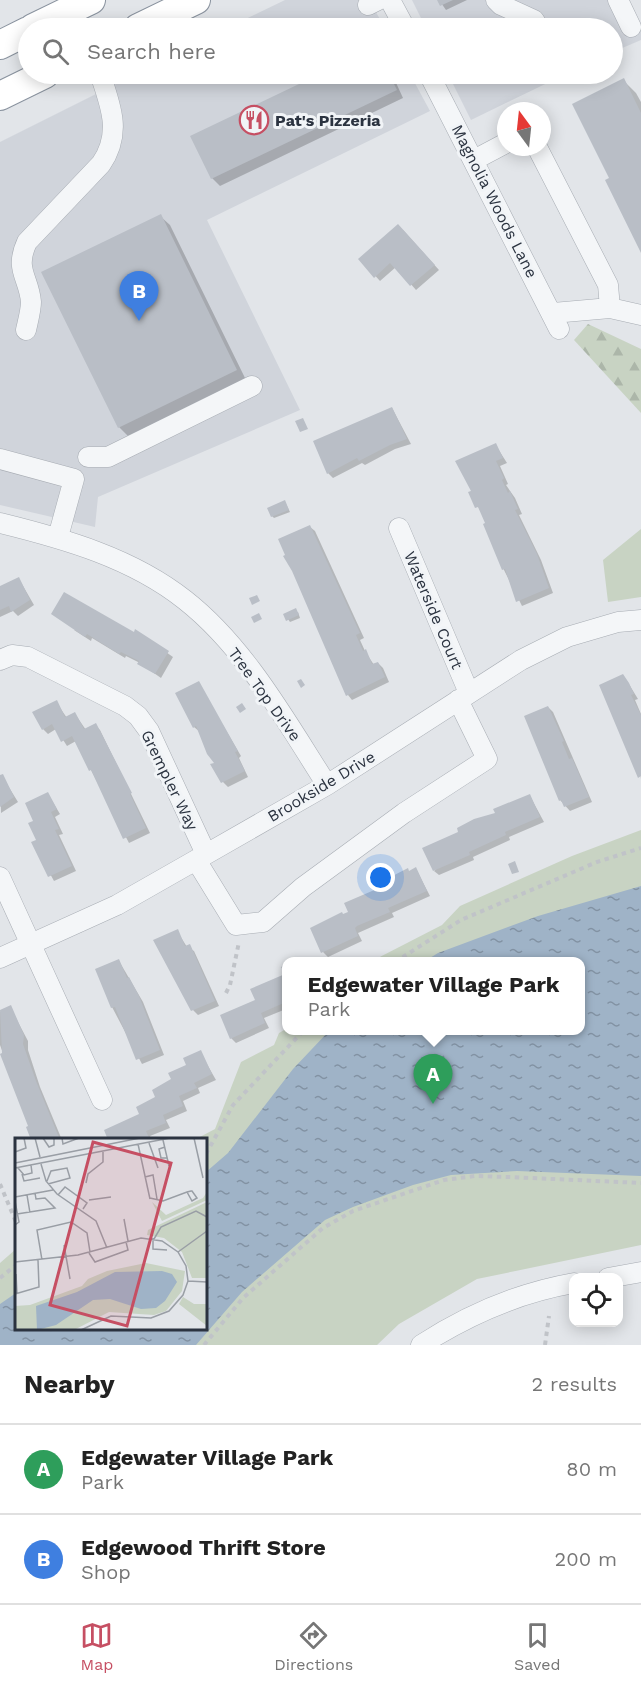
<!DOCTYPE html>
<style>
:root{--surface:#fff;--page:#f2f2f2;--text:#222;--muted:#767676;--line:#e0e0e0;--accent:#c64f63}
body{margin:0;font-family:"Work Sans",sans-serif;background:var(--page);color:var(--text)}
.controls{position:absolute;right:18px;bottom:18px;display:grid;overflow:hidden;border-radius:12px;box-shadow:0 3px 15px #0003}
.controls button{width:54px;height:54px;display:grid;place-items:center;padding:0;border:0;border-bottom:2px solid var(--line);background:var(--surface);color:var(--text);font:30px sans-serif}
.compass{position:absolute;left:497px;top:102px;width:54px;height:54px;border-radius:50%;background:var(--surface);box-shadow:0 3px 15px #0003;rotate:345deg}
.you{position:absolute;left:381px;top:878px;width:21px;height:21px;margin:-15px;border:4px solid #fff;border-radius:50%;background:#1a73e8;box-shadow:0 0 0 9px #1a73e833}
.badge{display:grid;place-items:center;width:39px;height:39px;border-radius:50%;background:var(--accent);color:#fff;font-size:20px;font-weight:700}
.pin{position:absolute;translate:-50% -50px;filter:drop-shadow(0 2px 3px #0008)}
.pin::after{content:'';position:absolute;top:32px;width:21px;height:18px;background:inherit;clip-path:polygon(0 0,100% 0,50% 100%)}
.popup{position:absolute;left:282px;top:957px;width:303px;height:78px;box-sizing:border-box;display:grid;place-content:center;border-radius:12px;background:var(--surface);filter:drop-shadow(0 2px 4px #0005);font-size:20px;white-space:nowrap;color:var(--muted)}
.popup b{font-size:22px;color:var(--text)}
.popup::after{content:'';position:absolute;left:50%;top:100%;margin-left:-12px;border:12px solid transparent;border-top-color:var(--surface)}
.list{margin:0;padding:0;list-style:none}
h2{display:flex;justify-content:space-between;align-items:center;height:78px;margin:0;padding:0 24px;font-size:26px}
h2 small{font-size:20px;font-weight:400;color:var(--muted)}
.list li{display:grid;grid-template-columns:39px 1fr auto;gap:18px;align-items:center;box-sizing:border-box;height:90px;padding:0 24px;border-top:2px solid var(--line)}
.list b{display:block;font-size:22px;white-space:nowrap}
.list p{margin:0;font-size:20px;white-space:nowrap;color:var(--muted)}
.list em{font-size:20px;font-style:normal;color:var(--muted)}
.icon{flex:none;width:33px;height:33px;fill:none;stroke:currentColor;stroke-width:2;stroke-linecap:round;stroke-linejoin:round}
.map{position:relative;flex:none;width:641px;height:1345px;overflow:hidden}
.search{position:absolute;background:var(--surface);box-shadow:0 3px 15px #0003;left:18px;right:18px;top:18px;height:66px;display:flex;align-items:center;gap:15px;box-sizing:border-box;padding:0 21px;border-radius:33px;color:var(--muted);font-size:22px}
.sheet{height:258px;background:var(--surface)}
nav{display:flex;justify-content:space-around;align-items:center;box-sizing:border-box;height:84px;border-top:2px solid var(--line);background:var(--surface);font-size:16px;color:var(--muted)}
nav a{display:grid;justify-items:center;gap:3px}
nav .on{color:var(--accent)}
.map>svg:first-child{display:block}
</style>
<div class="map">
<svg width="641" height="1345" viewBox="0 0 641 1345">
<defs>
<pattern id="forest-firs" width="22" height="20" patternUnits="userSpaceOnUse" patternTransform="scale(1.5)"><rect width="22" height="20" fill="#c8d3c3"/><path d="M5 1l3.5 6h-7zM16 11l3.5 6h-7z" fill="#acb6a9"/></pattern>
<pattern id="water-ripples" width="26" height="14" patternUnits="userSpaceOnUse" patternTransform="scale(1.5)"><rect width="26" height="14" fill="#9fb3c7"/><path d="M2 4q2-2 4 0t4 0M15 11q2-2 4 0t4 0" fill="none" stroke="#8292a3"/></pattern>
</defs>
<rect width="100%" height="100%" fill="#e2e5e9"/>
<path fill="#d0d4db" d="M285,0H369L385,28H227Z
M412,0H628L641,26V40L613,52L612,28H426Z
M136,74H410L430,111L207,220L300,410L98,497L95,527L0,505V142Z
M448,74H566L471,120Z"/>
<path fill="url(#forest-firs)" d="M588,324L641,349V413L574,340Z"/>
<path fill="#c8d3c3" d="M641,529V597L608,602L603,560Z
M641,830V1245L477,1279L399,1324L377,1345H0V1263L16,1249V1328H206V1140L196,1139L215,1129L241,1062L274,1045L279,1033L286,1029L580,1030V962L372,961L442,925L460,906L572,856Z"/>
<path fill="url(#water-ripples)" d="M641,886V1176L517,1171L451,1175L413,1185L353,1207L325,1220L242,1292L196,1345H0V1304L16,1293V1328H206V1172L228,1153L293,1069L329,1031L580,1030V962L425,961L438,953L538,916Z"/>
<path fill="#0003" d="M439,0H467L446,10Z
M323,74H392L403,98L220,186L212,178L192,137Z
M623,80L636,93L641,102V250L611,178Z
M160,216L170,225L246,380L129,437L119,427Z
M403,230L439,270L416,290L396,267L380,281L360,259Z
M392,408L411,444L395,449L365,465L362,463L333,478L328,473Z
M495,444L507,463L500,466L508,484L506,485L515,498L522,514L519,515L541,560L553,593L522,606L504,570L482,513L470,493Z
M285,502L290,512L274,518L272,516Z
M310,527L315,531L364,638L360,640L365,651L374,665L378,663L383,668L389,682L352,700L348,695Z
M19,579L34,605L18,616L13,611L0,617V587Z
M298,612L300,618L290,622L285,615Z
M74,630L134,634L136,631L173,657L161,678L138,662L126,656L125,658L92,638L91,641Z
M627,681L638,699L635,700L641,714V779Z
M198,683L241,756L239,758L248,777L228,787L223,782L217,763L200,732L194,727Z
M56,702L67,718L75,714L86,730L95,725L100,730L150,833L129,843L76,741L67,746L56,729L48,734L43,729Z
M548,707L553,712L592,802L570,811L560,800Z
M2,776L18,802L1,813L0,777Z
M48,794L60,814L55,817L63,834L59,835L76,871L54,881L33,843L38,840Z
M530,796L544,822L509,837L510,840L473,857L474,860L439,875L434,871L497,814Z
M416,869L430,896L392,913L394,917L358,933L362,941L328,957L323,952L344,916L381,889Z
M177,931L187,947L194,951L219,1006L198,1015L193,1010Z
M119,961L143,1002L164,1055L142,1064L112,1007Z
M286,975V1009L264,1018L269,1028L236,1043L231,1038L257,1001L252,990Z
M10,1007L28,1041V1050L40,1087L62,1140H35L0,1045V1012Z
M200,1052L216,1080L198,1088L200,1093L183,1101L187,1111L166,1120L170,1128L150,1136L152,1140H110L141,1115Z"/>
<path fill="#b9bec6" d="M437,0H453L440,6Z
M320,74H389L397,90L211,179L190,136Z
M624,78L641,113V253L605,180L609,178L572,104Z
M161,214L237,370L118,428L41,272Z
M398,224L435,265L410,286L390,263L374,278L358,259Z
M392,407L407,439L390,445L359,461L357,458L327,474L313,441Z
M303,418L308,429L300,432L295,421Z
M496,443L503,458L496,461L504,478L502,480L508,493L510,491L518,509L515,510L537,554L549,588L516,602L505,569L502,570L483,524L485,523L478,507L475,508L468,492L471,491L455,461Z
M285,500L289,510L271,517L267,508Z
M310,525L360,633L356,635L363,651L366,649L372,664L378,662L385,677L346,696L292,571L283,556L285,555L278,539Z
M19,577L30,600L11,612L9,606L0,610V586Z
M64,592L134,632L135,629L169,651L155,674L137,664L139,661L121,652L119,654L87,634L85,637L51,614Z
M257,595L260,601L252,605L249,598Z
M296,608L299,615L286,621L283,614Z
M259,613L262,619L254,623L251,617Z
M623,674L629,683L634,694L631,695L641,715V776L638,778L599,685Z
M301,679L305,685L301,688L297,681Z
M199,681L238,751L235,752L245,771L221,783L210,764L214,763L207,754L196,726L193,728L175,693Z
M57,700L65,717L75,712L84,729L96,723L132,793L130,794L146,828L123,839L91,770L89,771L72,736L61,742L52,724L42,730L32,712Z
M242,703L246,709L240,713L236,707Z
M548,706L564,741L562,742L569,759L572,758L589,797L564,807L561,800L559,801L524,716Z
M3,774L14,797L0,807V775Z
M48,792L57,809L51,812L59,829L55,830L72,866L48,877L31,842L36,840L28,823L33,821L25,803Z
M530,794L540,817L505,832L506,835L469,852L470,855L433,871L422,848L458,832L457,828L474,819L495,813L493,809Z
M515,861L519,872L512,874L508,864Z
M416,867L427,891L388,908L390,912L357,926L355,928L358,936L321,953L310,928L342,912L343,914L348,912L344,903L379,888L377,884L408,868L409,871Z
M178,929L185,946L190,944L215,1001L191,1011L153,940Z
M119,959L127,978L129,977L139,996L160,1050L136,1060L115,1007L111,1008L95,969Z
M286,964V1002L261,1013L265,1023L230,1039L220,1015L255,1000L250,989L285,974L281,967Z
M11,1005L24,1035L23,1044L36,1081L60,1140H31L26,1127L28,1126L0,1054L2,1053L0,1010Z
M201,1050L212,1074L194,1083L197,1088L179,1096L183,1106L163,1115L166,1123L146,1131L149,1138L146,1140H108L104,1130L139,1114L136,1107L155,1097L152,1090L171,1079L168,1073L186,1065L183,1058Z"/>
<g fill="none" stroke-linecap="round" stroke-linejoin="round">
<g stroke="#a7acb3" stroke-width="21">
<path id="minor" d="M390,0L405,28
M496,0L501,5L534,20L539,28
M618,0L631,27
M368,5L378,0
M429,74L559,329
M537,147L608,285L610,308
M474,160L506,143
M553,313L610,308L641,315
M26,330C28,321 31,310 31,302C29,277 14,270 27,242L101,164C122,134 111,106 100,74
M88,457H108L252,386
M0,459L74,479L58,537
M0,523C65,539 132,558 185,600C245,647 286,721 327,785
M399,528L469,693
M0,660L12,655L28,657L125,706L138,716L149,731L206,854
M196,860L236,925L263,922L303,887L404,813L487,759L458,700
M0,877L102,1100
M0,958L117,905L196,860L327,785L521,660L567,637L618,622L641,620
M608,1278L641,1272
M421,1345C469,1314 517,1293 574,1283"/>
</g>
<g stroke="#8a939f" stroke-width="30">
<path id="highway" d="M33,28L91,0
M138,28L196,0
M0,45L28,31
M0,96L45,74"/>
</g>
<path stroke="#c0c3c8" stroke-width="4" stroke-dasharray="4.5 4.5" stroke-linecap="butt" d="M395,962L461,920L597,862L641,848
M226,993L230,985L239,942
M206,1154L233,1105L304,1030
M0,1184L16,1222
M0,1278L16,1265
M204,1345L243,1298L323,1228L353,1211L444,1180L475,1176L509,1177L641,1183
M545,1345L549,1316"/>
<use href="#minor" stroke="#f4f6f8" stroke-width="20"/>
<use href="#highway" stroke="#fff" stroke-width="28"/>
</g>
<defs>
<g id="restaurant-ring" transform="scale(1.5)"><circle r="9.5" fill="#f1f4f7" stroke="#c64f63" stroke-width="1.5"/><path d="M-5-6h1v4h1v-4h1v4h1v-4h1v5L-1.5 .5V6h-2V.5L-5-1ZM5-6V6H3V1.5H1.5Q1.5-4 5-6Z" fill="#c64f63"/></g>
</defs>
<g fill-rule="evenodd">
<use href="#restaurant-ring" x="254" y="120"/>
</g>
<g text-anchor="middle" stroke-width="6" stroke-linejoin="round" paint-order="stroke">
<g font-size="16" font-weight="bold" fill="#2b3340" stroke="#f1f4f7" text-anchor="start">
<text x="275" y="126">Pat's Pizzeria</text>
</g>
<g font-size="16" fill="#2b3340" stroke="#f1f4f7">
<text transform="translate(495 201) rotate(63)" y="6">Magnolia Woods Lane</text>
<text transform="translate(434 610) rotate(67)" y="6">Waterside Court</text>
<text transform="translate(265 694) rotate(54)" y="6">Tree Top Drive</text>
<text transform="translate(170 780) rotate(64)" y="6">Grempler Way</text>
<text transform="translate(321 786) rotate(-31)" y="6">Brookside Drive</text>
</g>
</g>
<g transform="translate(15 1138)">
<rect width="192" height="192" fill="#e2e5e9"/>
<path d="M192,54V62L147,83L137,64L151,77L188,60Z" fill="#c8d3c3"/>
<path d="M192,64V140H177L167,114L149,100L132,97L133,92ZM131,125L170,133L167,153L151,173L139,177L94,174L59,192H0V168L15,167L67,148L73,141L92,133ZM168,159L179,166H192V188L164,166Z" fill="#c8d3c3"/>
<path d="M147,133L157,136L162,144L150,163L141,170L126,171L95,161L78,162L41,187L22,192L21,168L62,154L100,134Z" fill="#9fb3c7"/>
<path fill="none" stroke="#999ea5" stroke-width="1.5" d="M20,0L25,19M28,0L34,9L39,7V0M47,0L48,6L64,0M179,0L188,40M148,2L154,28M134,5L143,30M123,6L135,61M150,9L144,11L146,20H152M0,14L11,10L9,0M0,25L125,0M26,26L31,43L42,56L81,83L92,110M0,30L155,0M3,30L9,37L17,35L16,27M7,36L9,43L25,40M130,39L138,37L142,61M32,43L36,33L52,30L55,40L33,46M71,45L73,36L88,24V13M12,57L15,75M43,57L50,49L72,65L68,71M0,59L38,52M135,60L148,63L172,54L176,53H177L182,60L177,63L172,54M74,62L96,59M0,63L4,84L0,87M2,76L40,70L30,60L21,61L20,55M109,81L113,103M138,100V111L152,112M139,101L146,89L181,73L192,79M49,107L55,141M163,114L192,93M74,115L80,124L113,112L111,104M27,122L22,92L56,84L72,95L75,114M0,124L63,117L126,100L147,103L163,114L171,128L173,143L168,157L154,173L136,180L96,178L66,192M1,136L2,156M173,143L192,144M0,156L24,149L23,122"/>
<path fill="#c64f63" fill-opacity="0.15" stroke="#c64f63" stroke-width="3" d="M78,4L156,25L112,188L35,167Z"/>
<rect width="192" height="192" fill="none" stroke="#2b3340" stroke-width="3"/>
</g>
</svg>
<div class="controls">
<button><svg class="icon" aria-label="locate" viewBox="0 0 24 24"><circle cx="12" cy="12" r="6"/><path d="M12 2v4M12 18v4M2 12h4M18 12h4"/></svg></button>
</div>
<svg class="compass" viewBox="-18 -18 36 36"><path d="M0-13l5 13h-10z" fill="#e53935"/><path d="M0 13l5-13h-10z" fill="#767676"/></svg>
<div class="you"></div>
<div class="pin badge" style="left:433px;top:1104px;background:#2e9e5b">A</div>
<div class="popup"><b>Edgewater Village Park</b>Park</div>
<div class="pin badge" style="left:139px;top:321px;background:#3f7fe0">B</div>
<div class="search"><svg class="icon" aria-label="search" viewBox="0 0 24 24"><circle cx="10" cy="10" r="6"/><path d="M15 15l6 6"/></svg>Search here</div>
</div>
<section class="sheet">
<h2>Nearby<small>2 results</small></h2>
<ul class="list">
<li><span class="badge" style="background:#2e9e5b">A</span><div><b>Edgewater Village Park</b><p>Park</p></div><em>80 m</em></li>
<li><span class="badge" style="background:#3f7fe0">B</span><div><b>Edgewood Thrift Store</b><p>Shop</p></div><em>200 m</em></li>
</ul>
</section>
<nav>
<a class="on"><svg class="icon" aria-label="map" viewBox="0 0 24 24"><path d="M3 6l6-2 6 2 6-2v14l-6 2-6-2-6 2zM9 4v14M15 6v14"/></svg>Map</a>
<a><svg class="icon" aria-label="directions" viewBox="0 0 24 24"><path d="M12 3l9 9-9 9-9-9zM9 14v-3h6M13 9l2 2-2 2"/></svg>Directions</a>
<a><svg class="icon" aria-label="saved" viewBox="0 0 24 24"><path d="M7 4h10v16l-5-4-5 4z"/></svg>Saved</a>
</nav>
